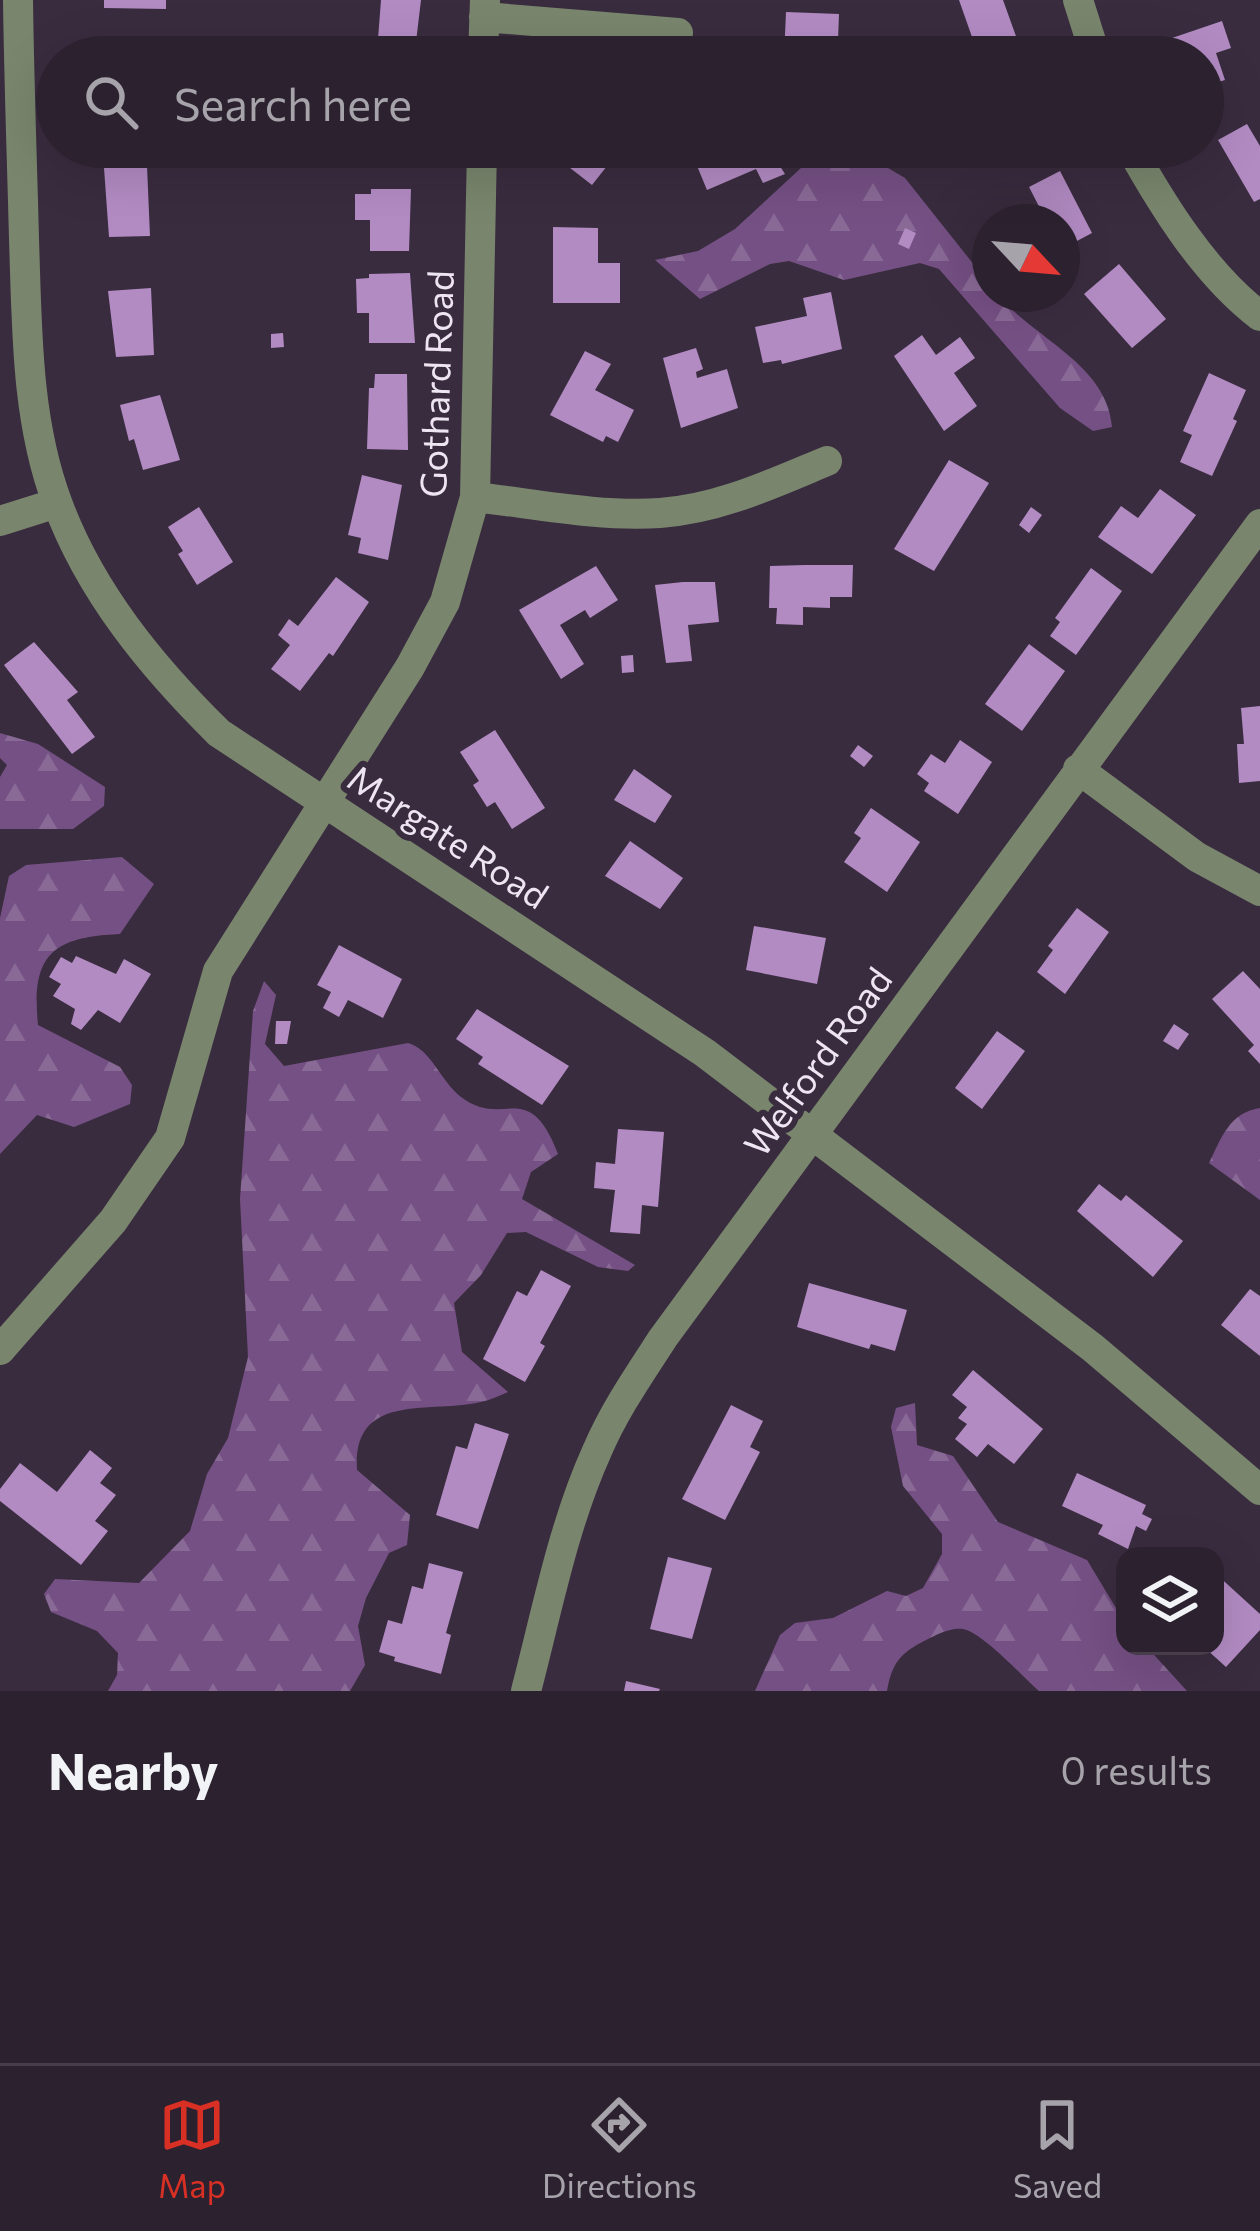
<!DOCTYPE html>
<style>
:root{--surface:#2c212f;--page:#342937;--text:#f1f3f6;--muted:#a6a3aa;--line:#483e4b;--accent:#d93025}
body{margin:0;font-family:Commissioner,sans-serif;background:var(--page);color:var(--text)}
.controls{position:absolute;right:36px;bottom:36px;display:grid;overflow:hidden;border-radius:24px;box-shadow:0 12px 48px #0002}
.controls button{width:108px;height:108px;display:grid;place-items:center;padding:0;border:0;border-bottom:3px solid var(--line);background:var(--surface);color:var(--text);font:60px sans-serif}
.compass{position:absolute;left:972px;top:204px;width:108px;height:108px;border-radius:50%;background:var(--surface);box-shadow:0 12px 48px #0002;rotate:116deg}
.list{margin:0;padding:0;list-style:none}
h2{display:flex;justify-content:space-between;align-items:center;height:156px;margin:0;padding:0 48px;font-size:51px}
h2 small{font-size:39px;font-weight:400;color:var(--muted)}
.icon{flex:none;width:66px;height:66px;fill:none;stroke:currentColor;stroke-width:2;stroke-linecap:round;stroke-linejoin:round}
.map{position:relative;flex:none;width:1260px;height:1691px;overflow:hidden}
.search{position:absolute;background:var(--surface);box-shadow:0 12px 48px #0002;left:36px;right:36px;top:36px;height:132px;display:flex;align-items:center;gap:30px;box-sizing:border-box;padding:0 42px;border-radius:66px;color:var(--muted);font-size:45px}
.sheet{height:372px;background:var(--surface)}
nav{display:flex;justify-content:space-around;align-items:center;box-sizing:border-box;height:168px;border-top:3px solid var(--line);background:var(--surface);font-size:33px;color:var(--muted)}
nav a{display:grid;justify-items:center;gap:6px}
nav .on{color:var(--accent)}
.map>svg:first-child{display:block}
</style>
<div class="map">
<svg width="1260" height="1691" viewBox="0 0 1260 1691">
<defs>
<pattern id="forest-firs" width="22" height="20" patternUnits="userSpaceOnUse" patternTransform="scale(3)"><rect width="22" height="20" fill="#755084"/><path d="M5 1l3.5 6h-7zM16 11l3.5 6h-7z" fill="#896996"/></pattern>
</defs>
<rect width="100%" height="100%" fill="#3a2c3f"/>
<path fill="url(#forest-firs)" d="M854,148L905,178L990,285V294H997C1034,339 1107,364 1112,427L1093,431L1060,408L939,269L920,263L844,280L789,261L770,264L700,299L655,260L698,251L735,229L814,156Z
M0,733L38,744L105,787L104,806L73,829H0V777L7,765L0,758Z
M122,857L154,884L120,934C52,937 31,955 38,1025L120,1067L132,1085L130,1104L74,1127L37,1115L0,1154V918L9,876L26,865Z
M264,981L276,995L265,1044L284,1066L408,1043C431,1049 441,1082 461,1097C504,1130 528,1076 558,1154L531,1172L522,1199L635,1265L628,1271L598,1267L526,1232L507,1233L481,1275L454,1303L462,1352L508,1392C499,1396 490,1400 481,1402C430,1414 352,1391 357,1470L410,1515L407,1545L389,1553L366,1598L358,1626L365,1665L350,1691H108L117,1675L118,1653L97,1631L51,1612L44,1594L55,1579L139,1583L190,1531L207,1474L228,1438L248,1357L240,1199L253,1011Z
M1260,1108V1200L1209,1163C1222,1137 1229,1113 1260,1108Z
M915,1403L917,1445L953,1456L998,1522L1087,1560L1125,1623V1646H1146L1187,1691H1039C1022,1676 983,1633 963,1629C950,1627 936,1635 926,1640C900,1653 892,1663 887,1691H755L780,1635L795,1623L833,1618L887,1591L906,1596L923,1588L942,1554V1534L903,1486L891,1427L896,1408Z"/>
<path fill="#b28bc3" d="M104,0H166V9L104,8Z
M381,0H421L416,42L378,39Z
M959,0H1003L1017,39L965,56L960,41L972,37Z
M786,12L839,14L838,41L843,42V57H784Z
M1222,21L1231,48L1216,53L1225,80L1212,84L1217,98L1203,103V57H1179L1172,38Z
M1247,124L1260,146V199L1254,202L1218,140Z
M564,147H622L592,185L556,157Z
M768,147L785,174L763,183L756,169L707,190L690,149Z
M147,166L150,236L109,237L104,168Z
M1060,171L1092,233L1062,249V222H1047L1029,187Z
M371,189H411L409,251H370V220H355V194H371Z
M553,227L598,228V263H620V303H553Z
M905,228L916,233L909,249L898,244Z
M1119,264L1166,319L1132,348L1084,294Z
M410,273L415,343H369V313H357L356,279L369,278V274Z
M151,288L154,355L116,357L108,291Z
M831,292L842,349L782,364L781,360L763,363L755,327L807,316L803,298Z
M283,333L284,347L271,348V334Z
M922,335L936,355L960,337L975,358L954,373L977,406L944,431L894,356Z
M696,348L703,369L696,372L697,378L727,369L738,408L681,428L663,358Z
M585,351L611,364L595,390L634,410L618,442L606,436L603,442L550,415Z
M1209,373L1246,390L1233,419L1237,421L1212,476L1180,462L1192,435L1183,431Z
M375,374H407L408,450L367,449L369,388H374Z
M160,395L180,460L143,470L134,439L129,441L120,405Z
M949,460L989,483L934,571L894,549Z
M362,475L402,485L388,560L358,553L361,538L348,535Z
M1160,489L1196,515L1152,574L1098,537L1121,506L1138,518Z
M199,507L233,562L197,585L178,554L183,551L168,527Z
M1031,507L1042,515L1029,533L1019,525Z
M805,565H853L852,597H830V608L803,607V625L776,624L777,608H769L770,566Z
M596,566L618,600L590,618L585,610L560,625L584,664L561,679L519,610Z
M1091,568L1122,591L1076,655L1050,636L1060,622L1055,618Z
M336,577L369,602L333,656L329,653L300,691L271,669L290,645L278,635L289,619L298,626Z
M683,582H715L719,622L688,625L692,661L666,663L655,585Z
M34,642L78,692L67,700L95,737L72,754L4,665Z
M1029,644L1065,671L1022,731L985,704Z
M633,655L634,672L622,673L621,656Z
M1260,706V781L1239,783L1237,744H1244L1241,708Z
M495,730L545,808L512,829L495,802L487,807L473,785L479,781L460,752Z
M960,740L992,762L958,814L924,791L929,783L917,774L931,754L945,763Z
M858,745L873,756L864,767L850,756Z
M634,769L672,796L655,823L614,800Z
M871,808L920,842L887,892L844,862L861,838L854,833Z
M630,841L683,878L660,909L605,876Z
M1077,908L1109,932L1065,994L1037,972L1053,950L1048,946Z
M754,926L826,938L817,984L746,970Z
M339,945L402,979L383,1018L348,1000L339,1017L323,1008L331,992L317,985Z
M76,956L116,974L124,959L151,974L120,1023L98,1010L81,1030L71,1024L75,1009L53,996L61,984L49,977L61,957L72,963Z
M1243,971L1260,989V1064L1248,1051L1254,1045L1212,999Z
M477,1009L569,1066L542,1105L478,1064L483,1057L456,1039Z
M276,1021H291L287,1044H275Z
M1174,1024L1189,1034L1178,1050L1163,1041Z
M997,1031L1025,1051L982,1109L955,1088Z
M618,1129L664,1132L658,1207L642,1205L640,1234L610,1232L615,1190L594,1188L596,1162L615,1164Z
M1099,1184L1121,1201L1126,1195L1183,1241L1153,1277L1077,1211Z
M541,1270L571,1286L540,1343L545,1346L525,1382L483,1359L517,1291L527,1296Z
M809,1283L907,1310L895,1351L871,1344L869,1349L797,1327Z
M1250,1289L1260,1296V1356L1221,1325Z
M973,1370L1043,1429L1014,1464L988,1444L977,1457L955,1439L967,1424L958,1418L967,1407L952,1395Z
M731,1405L763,1421L750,1447L760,1452L725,1520L682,1499Z
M475,1423L509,1434L478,1529L436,1515L456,1446L467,1449Z
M90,1450L112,1468L100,1483L116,1495L95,1521L108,1531L81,1565L0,1501V1489L20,1463L57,1492Z
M1077,1473L1146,1505L1142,1514L1152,1519L1146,1531L1136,1526L1128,1549L1098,1534L1103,1525L1062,1506Z
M668,1557L712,1568L692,1639L650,1629Z
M429,1563L463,1572L446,1633L451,1635L441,1674L394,1661L395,1657L379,1652L388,1620L402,1624L412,1586L423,1589Z
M1215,1573L1260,1614V1630L1226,1667L1205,1648L1215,1646Z
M626,1681L660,1689L659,1691H624Z"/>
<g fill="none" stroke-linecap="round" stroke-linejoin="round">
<path stroke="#79866d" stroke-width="30" d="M18,0C19,80 22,159 24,239C27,327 26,419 57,502C90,592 152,667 219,733L705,1053L1093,1348L1260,1490
M1078,0L1096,57
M484,17L678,33
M483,57L485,0
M1130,147C1163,206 1205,274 1260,316
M475,497C536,504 599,517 660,513C719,509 774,483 827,461
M0,521L57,503
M1078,769L1197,857L1260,891
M0,1350L113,1221L170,1138L218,971L410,667L445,602L475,497L482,147
M526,1691C547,1611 563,1526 597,1451C614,1411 639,1375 663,1338L1260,524"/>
</g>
<g text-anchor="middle" stroke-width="12" stroke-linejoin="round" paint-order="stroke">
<g font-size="36" fill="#eee5f2" stroke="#3a2c3f">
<text transform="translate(437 384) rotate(-88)" y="13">Gothard Road</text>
<text transform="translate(448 837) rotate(33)" y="13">Margate Road</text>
<text transform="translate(818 1062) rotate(-54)" y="13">Welford Road</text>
</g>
</g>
</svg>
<div class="controls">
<button><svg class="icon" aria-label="layers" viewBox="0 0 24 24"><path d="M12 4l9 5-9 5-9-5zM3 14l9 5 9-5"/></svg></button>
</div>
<svg class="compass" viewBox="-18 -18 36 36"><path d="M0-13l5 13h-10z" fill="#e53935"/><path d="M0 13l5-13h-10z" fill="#a6a3aa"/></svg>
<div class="search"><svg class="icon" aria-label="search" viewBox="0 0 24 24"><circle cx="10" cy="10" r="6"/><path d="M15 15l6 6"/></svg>Search here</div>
</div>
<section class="sheet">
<h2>Nearby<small>0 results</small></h2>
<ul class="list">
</ul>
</section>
<nav>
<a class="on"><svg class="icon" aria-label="map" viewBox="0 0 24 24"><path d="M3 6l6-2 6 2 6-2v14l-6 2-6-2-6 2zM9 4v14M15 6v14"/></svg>Map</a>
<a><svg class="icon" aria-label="directions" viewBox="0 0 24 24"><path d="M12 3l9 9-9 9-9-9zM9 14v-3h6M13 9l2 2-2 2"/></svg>Directions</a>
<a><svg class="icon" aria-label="saved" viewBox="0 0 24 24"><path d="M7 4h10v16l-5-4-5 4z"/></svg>Saved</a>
</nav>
